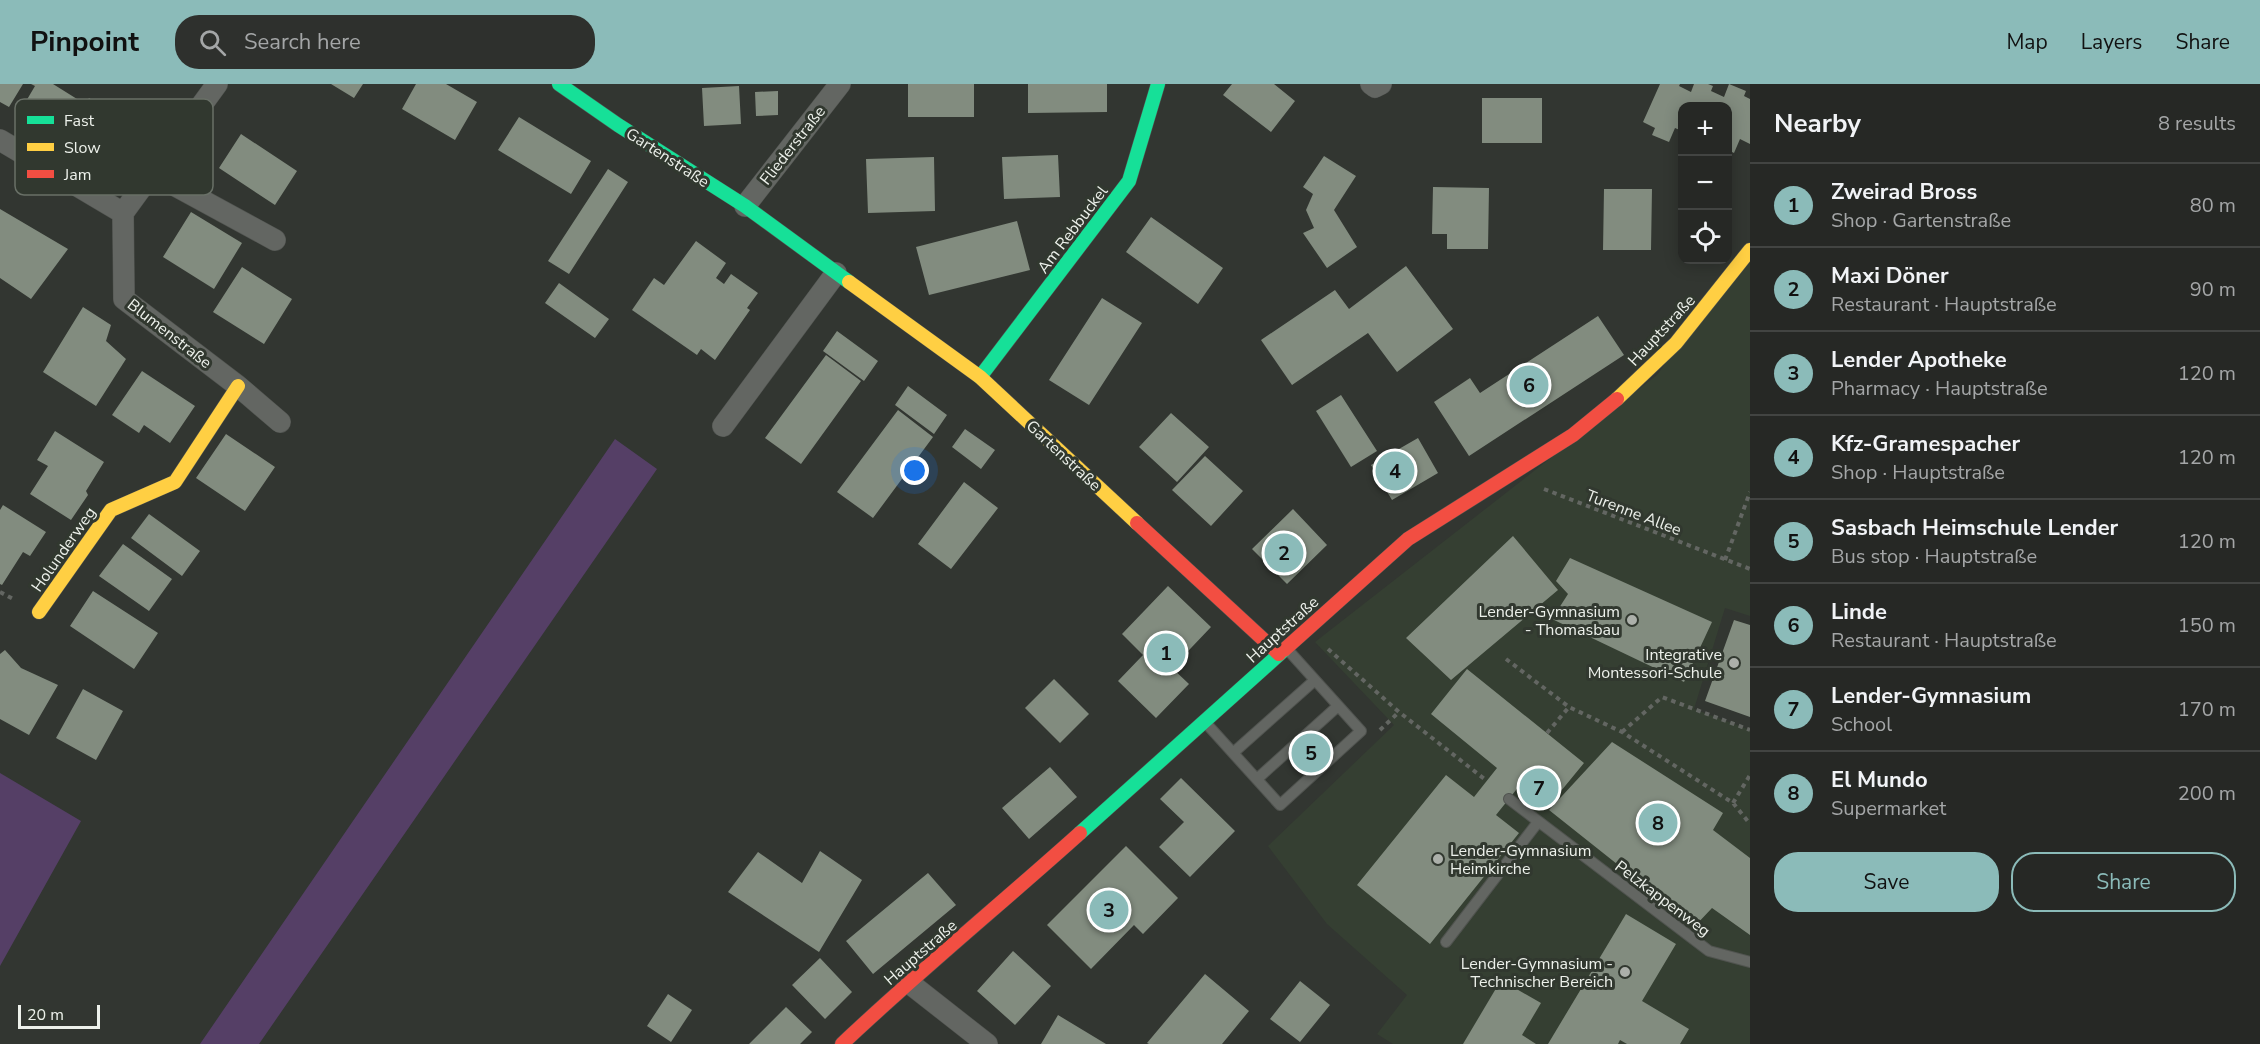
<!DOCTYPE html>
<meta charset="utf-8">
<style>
:root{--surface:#262825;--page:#2e302d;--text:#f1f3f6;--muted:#a4a6a7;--line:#424442;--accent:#8bbbb9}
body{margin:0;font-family:"Nunito Sans",sans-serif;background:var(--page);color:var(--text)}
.controls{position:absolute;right:18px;top:18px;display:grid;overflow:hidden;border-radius:12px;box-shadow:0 3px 15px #0003}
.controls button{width:54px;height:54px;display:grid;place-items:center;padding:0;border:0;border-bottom:2px solid var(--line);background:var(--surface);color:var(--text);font:30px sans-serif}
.scale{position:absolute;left:18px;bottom:15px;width:82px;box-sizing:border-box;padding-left:6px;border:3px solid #edf1eb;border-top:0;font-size:16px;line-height:21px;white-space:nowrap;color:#edf1eb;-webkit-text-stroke:4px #31382f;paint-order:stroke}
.you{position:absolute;left:915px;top:387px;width:21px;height:21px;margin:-15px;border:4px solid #fff;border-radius:50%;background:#1a73e8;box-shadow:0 0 0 9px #1a73e833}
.badge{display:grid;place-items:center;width:39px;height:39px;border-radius:50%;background:var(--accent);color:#111;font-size:20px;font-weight:700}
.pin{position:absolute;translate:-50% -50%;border:3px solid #fff;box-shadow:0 2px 6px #0006}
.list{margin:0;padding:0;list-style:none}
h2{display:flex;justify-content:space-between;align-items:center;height:78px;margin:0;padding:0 24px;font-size:26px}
h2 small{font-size:20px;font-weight:400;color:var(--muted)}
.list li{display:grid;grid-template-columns:39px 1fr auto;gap:18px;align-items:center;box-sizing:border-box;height:84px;padding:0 24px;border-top:2px solid var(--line)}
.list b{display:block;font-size:22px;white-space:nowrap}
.list p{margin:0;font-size:20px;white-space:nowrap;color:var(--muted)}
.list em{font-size:20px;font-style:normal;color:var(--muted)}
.actions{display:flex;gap:12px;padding:18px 24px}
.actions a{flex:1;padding:14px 0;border:2px solid var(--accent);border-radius:24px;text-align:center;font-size:21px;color:var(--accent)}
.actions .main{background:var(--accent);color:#111}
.icon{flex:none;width:33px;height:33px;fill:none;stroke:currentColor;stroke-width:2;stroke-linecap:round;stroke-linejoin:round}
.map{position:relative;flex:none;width:1750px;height:960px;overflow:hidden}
header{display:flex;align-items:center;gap:36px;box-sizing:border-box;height:84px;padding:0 30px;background:var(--accent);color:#111}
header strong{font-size:28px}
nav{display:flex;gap:33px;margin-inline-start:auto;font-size:21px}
.search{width:420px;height:54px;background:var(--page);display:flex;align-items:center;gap:15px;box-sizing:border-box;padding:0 21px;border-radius:24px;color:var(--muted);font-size:22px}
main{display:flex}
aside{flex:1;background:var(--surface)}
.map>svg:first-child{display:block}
</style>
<header>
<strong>Pinpoint</strong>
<div class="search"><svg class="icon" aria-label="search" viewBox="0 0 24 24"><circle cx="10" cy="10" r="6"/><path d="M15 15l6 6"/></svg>Search here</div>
<nav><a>Map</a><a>Layers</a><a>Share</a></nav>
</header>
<main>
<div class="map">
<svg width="1750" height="960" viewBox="0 0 1750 960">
<rect width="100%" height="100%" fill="#323631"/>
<path fill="#353f32" d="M1750,165V532L1725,524L1694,625L1750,646V960H1393L1377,950L1407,911L1327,840L1268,762L1394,641L1315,558L1657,291Z"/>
<path fill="#553f66" d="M615,355L657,385L259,960H200Z
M0,689L81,737L0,882Z"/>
<path fill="#828c7f" d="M0,0H23L9,23L0,18Z
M31,0H53L85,20L89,14L126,37L113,57L123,64L106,90L29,42L35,33L22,24L35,2Z
M331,0H363L354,14Z
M416,0H446L477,18L455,56L402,25Z
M908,0H974V33H908Z
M1028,0H1107V28L1028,29Z
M1232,0H1274L1295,17L1271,48L1223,11Z
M1660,0H1680L1679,2L1691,8L1694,0H1708L1713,2L1711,7L1724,13L1729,0L1746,7L1744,12L1750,15V60L1740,55L1734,69L1728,66V22H1682V47L1675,44L1669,58L1652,51L1655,44L1643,38Z
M739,2L741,40L704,42L702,4Z
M778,7V31L756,32L755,8Z
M1482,14H1542V59H1482Z
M519,33L591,77L571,110L498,66Z
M241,50L297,87L275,121L219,84Z
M1058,71L1060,113L1004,115L1002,73Z
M1324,72L1356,92L1334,126L1357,163L1327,184L1303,149L1314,144L1306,126L1313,110L1303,103Z
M934,73L935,127L868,129L866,75Z
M608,85L628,98L569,190L548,177Z
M1433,103L1489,104L1488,165H1447V150H1432Z
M1604,105H1652L1651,166H1603Z
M0,125L68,165L31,215L0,194Z
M191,128L242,159L214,205L163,173Z
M1151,133L1223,184L1198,220L1126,168Z
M1017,137L1030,186L929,211L916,163Z
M696,157L726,179L716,194L724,200L731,190L758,209L747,224L750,226L715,276L701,265L697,271L632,226L654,194L664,201Z
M1406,182L1453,245L1397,288L1368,249L1292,301L1261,256L1335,206L1349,225Z
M242,183L292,215L264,260L213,228Z
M559,199L609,235L595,254L545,219Z
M1102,214L1142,239L1089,321L1049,296Z
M83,223L111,241L106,257L126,275L96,322L43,288Z
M1598,232L1624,271L1469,372L1434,318L1470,294L1480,309Z
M837,247L878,277L864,297L823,267Z
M826,271L861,297L801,380L765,354Z
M142,287L195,322L170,359L144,341L139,349L112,331Z
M908,302L947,331L934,350L895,321Z
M1341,311L1377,367L1351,383L1316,327Z
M898,326L933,353L873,434L837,408Z
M1171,329L1209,363L1177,398L1139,363Z
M965,345L995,366L981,385L952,363Z
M55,347L104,378L86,407L88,411L71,436L30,410L48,382L37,376Z
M226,350L275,383L245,427L196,394Z
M1418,354L1438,389L1392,416L1371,381Z
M1205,372L1243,407L1211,442L1172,406Z
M964,398L998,424L951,485L918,460Z
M3,421L46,448L30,472L23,468L2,501L0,500V426Z
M1293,425L1327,461L1287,500L1252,465Z
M149,430L200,467L182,492L131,454Z
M1513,452L1558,506L1451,596L1406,554Z
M123,460L172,495L149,527L99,492Z
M1570,474L1712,538L1684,598L1552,535L1568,510L1556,497Z
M1168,502L1211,543L1172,584L1189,600L1156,634L1118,597L1143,571L1122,550Z
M93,507L158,549L134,585L70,542Z
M1734,536L1750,541V633L1705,617Z
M5,566L21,584L58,601L29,651L0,635V570Z
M1467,585L1584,679L1547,724L1520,701L1496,731L1519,749L1430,860L1357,801L1446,691L1474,713L1497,684L1431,630Z
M1054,595L1089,630L1060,659L1025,624Z
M83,605L123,627L96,676L56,654Z
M1612,658L1723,729L1713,746L1750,774V851L1712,824L1695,842L1549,726Z
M1050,683L1077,713L1029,755L1002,724Z
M1181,694L1235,747L1190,793L1159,763L1184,738L1160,715Z
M1126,762L1178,814L1143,850L1134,841L1091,885L1047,841Z
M820,767L862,796L819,868L728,808L758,768L802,799Z
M928,789L956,821L873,890L846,857Z
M1626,830L1676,860L1642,917L1689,945L1680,960H1627L1620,956L1618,960H1548Z
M1013,867L1051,902L1015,941L977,907Z
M820,874L852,908L825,935L792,901Z
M1205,890L1249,927L1222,960H1149L1147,959Z
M1501,896L1541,919L1522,951L1536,960H1463Z
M1300,897L1330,921L1300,958L1270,935Z
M668,910L692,926L671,958L647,942Z
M786,923L812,948L800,960H749Z
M1058,931L1106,960H1041Z"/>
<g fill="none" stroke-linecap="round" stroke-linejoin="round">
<g stroke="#515450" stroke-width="12">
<path id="lane" d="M1205,638L1280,721L1361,647L1288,566
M1233,669L1315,596
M1257,695L1338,622
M1509,715L1709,867L1750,878
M1446,858L1538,738"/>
</g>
<g stroke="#515450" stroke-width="22">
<path id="street" d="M1371,0L1375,3L1381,0
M0,56L123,129L217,0
M152,89L275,156
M745,122L840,0
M123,129L124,215L238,302L280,338
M723,342L836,189
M908,898L987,960"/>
</g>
<g stroke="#515450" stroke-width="15">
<path id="fast" d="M559,0L618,41L745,122L849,198
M980,293L1129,97L1158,0
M1080,749L1284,566"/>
</g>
<g stroke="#515450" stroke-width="15">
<path id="slow" d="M849,198L980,293L1137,439
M1617,315L1676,259L1750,166
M39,528L111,426L175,398L238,302"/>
</g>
<g stroke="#515450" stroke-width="15">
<path id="jam" d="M1137,439L1279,570
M1284,566L1408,455L1573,351L1617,315
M842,960C919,887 1001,820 1080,749"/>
</g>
<path stroke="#636662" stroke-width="4" stroke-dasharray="4.5 4.5" stroke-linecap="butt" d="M1544,405L1750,485
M1725,476L1750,408
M0,508L15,516
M1328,565L1399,628L1487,697
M1506,575L1569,623L1622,648L1733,719L1750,740
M1380,646L1399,628
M1622,648L1662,613L1750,646
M1547,649L1569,623
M1733,719L1750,691"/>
<use href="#lane" stroke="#636662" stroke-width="10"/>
<use href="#street" stroke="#636662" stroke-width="21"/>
<use href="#fast" stroke="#16e098" stroke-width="14"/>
<use href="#slow" stroke="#ffcf43" stroke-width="14"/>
<use href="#jam" stroke="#f24e42" stroke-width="14"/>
</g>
<g fill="#acb0aa" stroke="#31382f" stroke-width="2">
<circle cx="1632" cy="536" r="6"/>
<circle cx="1734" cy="579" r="6"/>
<circle cx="1438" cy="775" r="6"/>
<circle cx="1625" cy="888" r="6"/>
</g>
<g text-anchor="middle" stroke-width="6" stroke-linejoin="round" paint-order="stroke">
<g font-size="16" fill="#edf1eb" stroke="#31382f">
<text transform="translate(792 61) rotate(-52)" y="6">Fliederstraße</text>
<text transform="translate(668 73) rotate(33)" y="6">Gartenstraße</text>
<text transform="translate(1072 145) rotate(-53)" y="6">Am Rebbuckel</text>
<text transform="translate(1661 246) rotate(-47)" y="6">Hauptstraße</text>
<text transform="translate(170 249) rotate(38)" y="6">Blumenstraße</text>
<text transform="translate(1064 371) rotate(43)" y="6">Gartenstraße</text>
<text transform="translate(1634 428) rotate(21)" y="6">Turenne Allee</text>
<text transform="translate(63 465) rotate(-55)" y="6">Holunderweg</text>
<text transform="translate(1282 545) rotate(-42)" y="6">Hauptstraße</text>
<text transform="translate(1663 814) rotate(37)" y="6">Pelzkappenweg</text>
<text transform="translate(920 868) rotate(-41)" y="6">Hauptstraße</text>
</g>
<g font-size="16" fill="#edf1eb" stroke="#31382f" text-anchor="end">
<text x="1620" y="533">Lender-Gymnasium<tspan x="1620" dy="18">- Thomasbau</tspan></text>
<text x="1722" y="576">Integrative<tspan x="1722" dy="18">Montessori-Schule</tspan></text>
<text x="1450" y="772" text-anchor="start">Lender-Gymnasium<tspan x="1450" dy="18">Heimkirche</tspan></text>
<text x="1613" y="885">Lender-Gymnasium -<tspan x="1613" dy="18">Technischer Bereich</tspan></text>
</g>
</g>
<rect x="15" y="15" width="198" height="96" rx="9" fill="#31382f" stroke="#697067" stroke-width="1.5"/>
<rect x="27" y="32" width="27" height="8" fill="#16e098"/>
<rect x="27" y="59" width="27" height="8" fill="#ffcf43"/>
<rect x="27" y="86" width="27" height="8" fill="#f24e42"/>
<g font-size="16" fill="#edf1eb">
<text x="64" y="42">Fast</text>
<text x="64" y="69">Slow</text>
<text x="64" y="96">Jam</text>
</g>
</svg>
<div class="controls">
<button>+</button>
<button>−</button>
<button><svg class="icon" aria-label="locate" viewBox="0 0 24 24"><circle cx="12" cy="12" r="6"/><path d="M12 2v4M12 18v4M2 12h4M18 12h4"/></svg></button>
</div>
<div class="scale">20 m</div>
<div class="you"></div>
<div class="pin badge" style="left:1166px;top:569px">1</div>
<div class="pin badge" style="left:1284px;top:469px">2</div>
<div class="pin badge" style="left:1109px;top:826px">3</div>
<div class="pin badge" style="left:1395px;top:387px">4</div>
<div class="pin badge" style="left:1311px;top:669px">5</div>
<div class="pin badge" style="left:1529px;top:301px">6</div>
<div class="pin badge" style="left:1539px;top:704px">7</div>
<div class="pin badge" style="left:1658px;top:739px">8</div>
</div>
<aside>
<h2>Nearby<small>8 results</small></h2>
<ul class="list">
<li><span class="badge">1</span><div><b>Zweirad Bross</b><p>Shop · Gartenstraße</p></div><em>80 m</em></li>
<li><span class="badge">2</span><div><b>Maxi Döner</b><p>Restaurant · Hauptstraße</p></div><em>90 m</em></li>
<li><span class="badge">3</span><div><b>Lender Apotheke</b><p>Pharmacy · Hauptstraße</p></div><em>120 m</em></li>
<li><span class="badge">4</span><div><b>Kfz-Gramespacher</b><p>Shop · Hauptstraße</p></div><em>120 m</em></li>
<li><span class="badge">5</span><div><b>Sasbach Heimschule Lender</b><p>Bus stop · Hauptstraße</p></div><em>120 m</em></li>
<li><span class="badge">6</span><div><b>Linde</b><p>Restaurant · Hauptstraße</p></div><em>150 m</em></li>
<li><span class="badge">7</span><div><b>Lender-Gymnasium</b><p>School</p></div><em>170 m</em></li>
<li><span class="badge">8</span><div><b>El Mundo</b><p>Supermarket</p></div><em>200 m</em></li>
</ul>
<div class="actions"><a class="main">Save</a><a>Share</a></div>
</aside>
</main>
